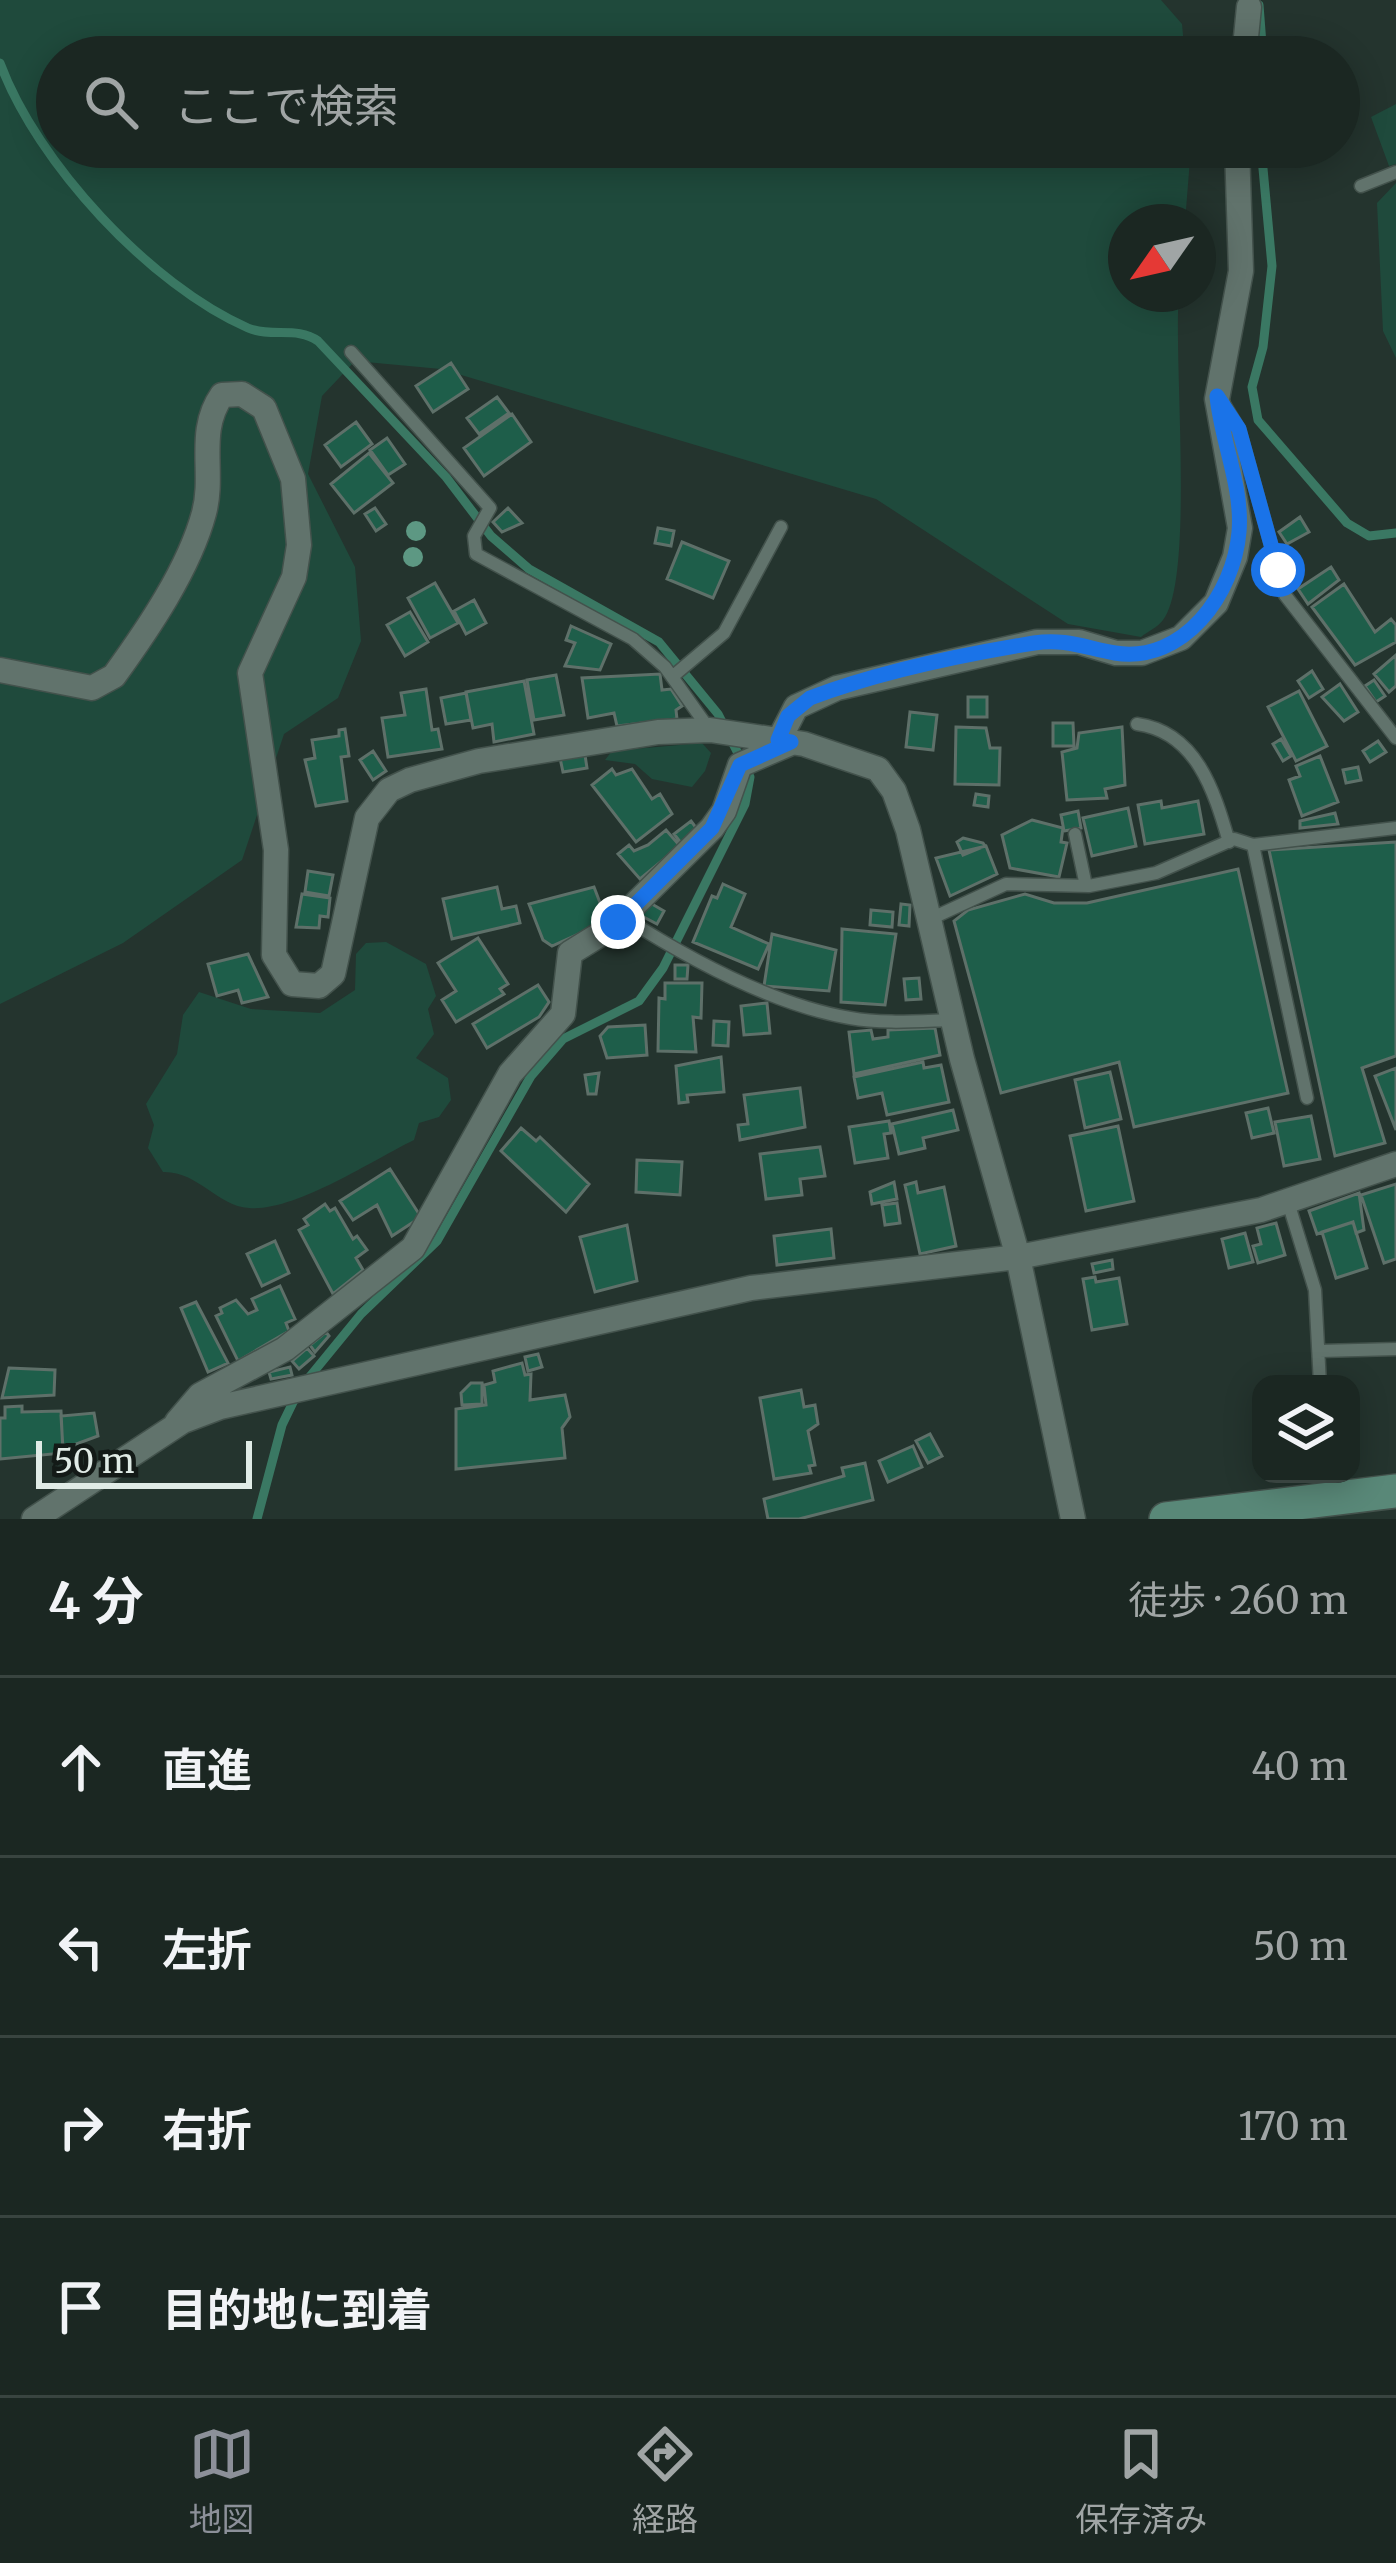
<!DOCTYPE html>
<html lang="ja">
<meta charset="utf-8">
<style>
:root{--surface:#1b2722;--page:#28332f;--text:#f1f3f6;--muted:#a0a5a5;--line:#394440;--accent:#8c9099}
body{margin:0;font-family:Merriweather,"Noto Sans JP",serif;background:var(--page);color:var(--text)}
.controls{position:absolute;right:36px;bottom:36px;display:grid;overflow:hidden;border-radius:24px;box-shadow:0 6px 30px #0003}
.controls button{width:108px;height:108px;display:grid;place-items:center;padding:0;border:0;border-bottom:3px solid var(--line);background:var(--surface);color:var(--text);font:60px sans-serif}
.compass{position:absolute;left:1108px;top:204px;width:108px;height:108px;border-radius:50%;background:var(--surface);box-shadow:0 6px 30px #0003;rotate:236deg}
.scale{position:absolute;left:36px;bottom:30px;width:216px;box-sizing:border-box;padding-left:12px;border:6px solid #e0ebe6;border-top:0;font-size:33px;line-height:42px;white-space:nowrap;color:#e0ebe6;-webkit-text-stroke:9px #131a17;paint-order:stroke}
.stop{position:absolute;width:36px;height:36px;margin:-27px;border:9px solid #1a73e8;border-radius:50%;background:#fff}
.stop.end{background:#1a73e8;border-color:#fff;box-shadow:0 3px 12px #0008}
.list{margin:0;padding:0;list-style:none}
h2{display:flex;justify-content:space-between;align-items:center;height:156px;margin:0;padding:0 48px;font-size:51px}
h2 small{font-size:39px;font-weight:400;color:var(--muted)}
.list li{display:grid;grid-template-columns:78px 1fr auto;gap:36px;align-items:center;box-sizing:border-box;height:180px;padding:0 48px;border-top:3px solid var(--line)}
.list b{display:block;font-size:45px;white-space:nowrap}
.list em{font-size:39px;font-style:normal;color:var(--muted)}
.icon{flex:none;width:66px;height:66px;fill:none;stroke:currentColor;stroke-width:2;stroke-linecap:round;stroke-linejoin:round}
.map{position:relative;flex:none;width:1396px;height:1519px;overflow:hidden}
.search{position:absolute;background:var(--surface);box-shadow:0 6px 30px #0003;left:36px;right:36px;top:36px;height:132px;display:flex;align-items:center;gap:30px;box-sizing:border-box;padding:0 42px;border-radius:66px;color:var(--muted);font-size:45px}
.sheet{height:876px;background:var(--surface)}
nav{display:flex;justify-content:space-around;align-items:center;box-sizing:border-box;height:168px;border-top:3px solid var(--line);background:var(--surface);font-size:33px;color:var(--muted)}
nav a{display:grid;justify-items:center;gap:6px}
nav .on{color:var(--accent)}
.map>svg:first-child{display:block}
</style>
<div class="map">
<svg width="1396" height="1519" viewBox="0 0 1396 1519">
<rect width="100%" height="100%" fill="#24342e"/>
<path fill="#1f4a3c" d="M0,0H1161L1182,24L1185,57H57V147H1191L1185,222H1126V294H1179C1173,358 1195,579 1163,620C1158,627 1147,632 1141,637L1068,624L876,499L441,369L355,361L322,396L308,474L355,567L361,641L338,698L284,734L242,860L123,943L0,1004Z
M1396,104V164L1389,166L1371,117Z
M1396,183V358L1383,331L1377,203Z
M702,743L711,753L705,771L692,787L652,779L635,764L605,760L612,751Z
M386,942L426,964L436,996L428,1009L434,1034L416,1058L448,1078L451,1100L439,1117L419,1123L414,1140C371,1161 294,1212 249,1208C217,1206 198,1171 163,1172L148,1148L154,1125L146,1104L177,1054L183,1015L199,992L251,1009L320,1013L355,990L356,954L366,943Z"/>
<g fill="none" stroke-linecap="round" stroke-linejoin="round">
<path stroke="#3a7863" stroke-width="9" d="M1259,5L1263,57
M0,63C37,163 150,285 248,328C272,338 297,326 318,341L446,477L491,536L529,569L659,642L718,714L750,777L745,804L663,968L639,1001L563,1039L531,1076L437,1241L361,1314L307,1380
M1261,147L1272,266L1263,347L1252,387L1258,420L1347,523L1369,536L1396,533
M257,1519L282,1425L297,1394"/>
</g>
<path fill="#1e5e4a" stroke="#5e7069" stroke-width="3" d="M451,363L468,389L433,412L416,386Z
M497,397L509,413L479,434L467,418Z
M512,414L531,442L484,476L464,448Z
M356,422L372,444L341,467L325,445Z
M387,438L405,464L388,475L370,450Z
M369,453L393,483L354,513L331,484Z
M375,508L386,524L376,531L365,514Z
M508,508L522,523L502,532L493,522Z
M1300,517L1309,532L1287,544L1279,532Z
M658,528L674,531L671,546L655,543Z
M682,542L729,561L713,598L667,579Z
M1331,567L1339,580L1308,604L1298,589Z
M435,583L458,623L430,638L408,598Z
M1344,584L1375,632L1391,619L1396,625V642L1355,665L1312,607Z
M474,600L486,623L466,634L454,611Z
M410,612L428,642L405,656L387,625Z
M571,626L611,644L600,670L565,666L575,643L566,640Z
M1396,655V686L1389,692L1374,674Z
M1312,671L1323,689L1309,698L1298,681Z
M660,674L662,690L671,689L682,706L676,710L677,719L617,726L614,713L588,718L582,678Z
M556,675L564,715L534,720L527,680Z
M1374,680L1385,696L1376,702L1365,686Z
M524,681L534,734L494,742L492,724L473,728L466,692Z
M1340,684L1358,712L1344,721L1322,697Z
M426,689L432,730L438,729L442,749L388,757L382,718L405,715L401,693Z
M1299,691L1327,746L1296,761L1268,707Z
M466,693L471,720L446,724L441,698Z
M968,697H987V717H968Z
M910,712L937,715L933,750L906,747Z
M1053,723H1073L1074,746H1053Z
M956,727L986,728L990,748H1000L999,785L955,784Z
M1122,727L1125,785L1105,789L1107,798L1067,800L1062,752L1077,748L1079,733Z
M345,729L349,756L341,757L347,801L316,806L305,760L315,758L312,740L339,736V730Z
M1281,739L1291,756L1283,761L1273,744Z
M1378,741L1386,752L1370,762L1363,751Z
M373,751L386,771L373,780L360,760Z
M585,755L587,768L563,772L560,758Z
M1320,756L1338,802L1302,816L1289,780L1300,776L1296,766Z
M1358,767L1361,780L1346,783L1343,770Z
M612,769L616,775L632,769L652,799L660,794L672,814L636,842L592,785Z
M976,794L989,796L988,807L974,805Z
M1161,801L1162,808L1198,801L1204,834L1145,844L1138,805Z
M1128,808L1136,846L1092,856L1083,818Z
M1078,811L1081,828L1064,831L1061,815Z
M1335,813L1338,824L1300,828V821Z
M1032,820L1063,828L1061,842L1067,843L1059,877L1010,868L1002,835Z
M691,821L697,829L681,843L674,834Z
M666,830L680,846L640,879L618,854L629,845L634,851L648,845Z
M963,838L983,843L985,846L963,855L957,842Z
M1396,842V1056L1362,1068L1385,1143L1335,1156L1269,850Z
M986,846L997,874L950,896L936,858Z
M1238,869L1288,1093L1134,1127L1119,1062L1001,1093L954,921L968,910L1025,894L1054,903H1087Z
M308,871L333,875L329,896L305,892Z
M723,884L745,894L731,927L769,944L758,969L693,942L712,896L717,898Z
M497,887L502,909L516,906L520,923L452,939L443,899Z
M594,887L607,921L552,946L543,940L529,904Z
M302,894L330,898L328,917L320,916L319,928L296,927Z
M645,900L664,911L657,924L638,914Z
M901,904L910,905L909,926L899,925Z
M871,910L893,912L892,927L870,925Z
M842,929L896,934L885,1005L841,1002Z
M772,934L836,950L829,991L764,986Z
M478,938L508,984L500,989L504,994L456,1022L442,1000L456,991L438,963Z
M248,954L268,997L242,1003L238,990L217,996L208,964Z
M675,965H688L687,979H675Z
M919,978L921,999L906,1000L904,979Z
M665,983H702L701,1018L693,1017L696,1052L658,1051L659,998L665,999Z
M538,985L549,1002L539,1017L487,1048L473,1024Z
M767,1003L770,1033L744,1035L741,1006Z
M714,1021L729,1022L728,1046L713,1045Z
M645,1025L647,1055L607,1058L600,1036L608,1027Z
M935,1028L940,1055L854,1074L849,1032L871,1030L873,1039L888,1037V1030Z
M721,1057L724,1092L687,1095L688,1102L679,1103L676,1066Z
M923,1062L924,1068L941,1065L949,1102L887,1115L882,1093L858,1098L854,1077Z
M1396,1068V1130L1375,1076Z
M1110,1072L1121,1119L1085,1128L1075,1080Z
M599,1073L596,1094H588L585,1075Z
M800,1088L805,1127L740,1140L738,1125L748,1124L744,1095Z
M1268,1108L1274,1133L1252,1138L1246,1113Z
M953,1110L958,1130L923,1138L925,1148L899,1154L892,1124Z
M1311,1116L1320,1159L1284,1166L1275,1122Z
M889,1121L891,1133L884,1134L888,1158L855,1163L849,1127Z
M1118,1126L1134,1201L1086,1211L1070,1136Z
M521,1128L536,1141L540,1137L589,1184L566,1212L501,1151Z
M820,1147L825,1176L800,1179L802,1195L766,1199L760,1154Z
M637,1160L682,1162L680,1195L636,1192Z
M390,1169L421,1217L392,1236L377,1205L353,1220L340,1201Z
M894,1182L897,1199L872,1204L870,1192Z
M916,1182L918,1193L944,1187L956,1246L920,1254L905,1185Z
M1396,1184V1259L1384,1263L1361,1195Z
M1359,1193L1364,1230L1356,1233L1353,1222L1317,1234L1309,1211Z
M897,1203L900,1223L885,1225L882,1205Z
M325,1204L330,1211L335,1208L353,1239L357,1236L367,1250L356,1258L363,1270L333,1294L299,1230L308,1225L304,1219Z
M1353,1222L1367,1268L1336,1278L1322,1232Z
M1276,1223L1285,1255L1258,1263L1253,1246L1261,1244L1257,1228Z
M627,1225L637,1281L595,1292L580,1237Z
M831,1229L834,1258L777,1265L774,1236Z
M1245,1233L1253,1262L1229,1268L1222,1239Z
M275,1241L289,1273L262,1286L247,1254Z
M1112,1260L1113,1269L1094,1273L1092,1264Z
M1095,1277L1096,1282L1119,1278L1127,1324L1092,1330L1083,1279Z
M280,1286L295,1319L286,1323L289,1331L238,1361L216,1316L222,1313L220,1308L236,1300L248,1314L257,1310L252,1299Z
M196,1302L228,1363L208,1372L181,1308Z
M326,1332L329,1336L315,1352L310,1345Z
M307,1348L314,1356L299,1369L292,1361Z
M538,1354L542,1367L528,1371L525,1357Z
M522,1363L525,1375L531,1374L530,1400L565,1395L570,1417L562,1428L565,1458L456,1469V1409L486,1405L484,1385L495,1382L493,1371Z
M290,1367L292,1375L271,1379L269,1372Z
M9,1368L55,1370L54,1395L2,1398Z
M471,1383H482V1404L462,1405L461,1393Z
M801,1390L804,1407L815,1405L818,1424L808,1431L815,1465L809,1466L811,1473L774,1479L760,1398Z
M22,1406V1412L61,1411L63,1453L0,1459V1418H5V1407Z
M94,1413L98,1436L63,1449L61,1416Z
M930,1434L942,1456L928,1463L916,1441Z
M913,1446L922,1467L888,1482L879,1461Z
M865,1463L873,1500L799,1519H768L764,1499L844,1476L842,1468Z"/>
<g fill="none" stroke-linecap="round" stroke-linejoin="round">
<g stroke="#43524c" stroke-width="15">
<path id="lane" d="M1361,186L1396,172
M351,352L490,508L474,536L476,554L633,639L665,667L709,729
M1221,399L1239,429L1285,595L1396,738
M672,677L724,633L781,527
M1137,724C1196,732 1214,790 1229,842
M1075,834L1086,886
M623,917C689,959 772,1005 850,1018C882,1024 919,1021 951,1020
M928,920L1006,884L1089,886L1156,873L1234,839L1253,845
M1307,1098L1253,845L1396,828
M1288,1202L1315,1290L1320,1384
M1320,1351L1396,1349"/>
</g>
<g stroke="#43524c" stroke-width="27">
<path id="street" d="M1244,57L1249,7
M0,670L92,688L114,676C148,629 189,569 204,513C215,472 196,432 222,395L242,394L264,408L293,479L299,545L294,577L250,673L276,850L274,955L292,984L319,986L333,974L367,818L389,790L410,780L479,761L658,732L710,730L804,744L878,769L894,791L908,830L962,1059L1018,1257L1073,1519
M779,740L796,707L837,688L1037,642H1079L1116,653H1142L1181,638L1216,603L1235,557L1240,528L1217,399L1241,271L1237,147
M177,1422L200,1395L285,1349L413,1248L510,1074L563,1014L570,953L612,927L712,828L724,811L740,765L791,743
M34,1519L183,1421L220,1407L751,1288L1018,1257L1261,1210L1396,1164"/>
</g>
<g stroke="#43524c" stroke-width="36">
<path id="secondary" d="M1166,1519L1396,1491"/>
</g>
<use href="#lane" stroke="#61736c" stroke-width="12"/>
<use href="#street" stroke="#61736c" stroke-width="24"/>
<use href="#secondary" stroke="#598878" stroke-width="33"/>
</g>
<g fill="#5d9883">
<circle cx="416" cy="531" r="10"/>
<circle cx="413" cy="557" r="10"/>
</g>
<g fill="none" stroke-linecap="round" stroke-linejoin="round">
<path stroke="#1a73e8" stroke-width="15" d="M618,922L712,828L740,765L791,742L778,740L788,716L810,698C881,671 960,655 1034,643C1065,638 1086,648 1115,653C1184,664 1234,593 1239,532C1243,487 1221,440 1217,396L1239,429L1278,570"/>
</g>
</svg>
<div class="controls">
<button><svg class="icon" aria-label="layers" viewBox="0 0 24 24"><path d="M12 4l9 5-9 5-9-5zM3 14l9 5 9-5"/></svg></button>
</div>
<svg class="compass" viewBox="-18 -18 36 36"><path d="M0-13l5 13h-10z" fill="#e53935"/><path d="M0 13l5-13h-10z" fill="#a0a5a5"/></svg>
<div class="scale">50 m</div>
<div class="stop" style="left:1278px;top:570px"></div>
<div class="stop end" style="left:618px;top:922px"></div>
<div class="search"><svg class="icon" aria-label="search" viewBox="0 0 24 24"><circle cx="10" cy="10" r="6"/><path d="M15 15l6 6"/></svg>ここで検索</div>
</div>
<section class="sheet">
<h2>4 分<small>徒歩 · 260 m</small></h2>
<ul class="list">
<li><svg class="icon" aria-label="ahead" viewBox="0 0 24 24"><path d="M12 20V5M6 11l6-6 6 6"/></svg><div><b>直進</b></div><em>40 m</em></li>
<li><svg class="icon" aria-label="left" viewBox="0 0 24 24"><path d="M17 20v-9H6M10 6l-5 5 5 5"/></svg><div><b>左折</b></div><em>50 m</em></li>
<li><svg class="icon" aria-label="right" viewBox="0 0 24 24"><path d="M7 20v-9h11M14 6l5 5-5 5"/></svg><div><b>右折</b></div><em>170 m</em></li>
<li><svg class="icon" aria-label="arrive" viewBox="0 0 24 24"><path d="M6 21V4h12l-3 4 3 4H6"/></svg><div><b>目的地に到着</b></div></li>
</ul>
</section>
<nav>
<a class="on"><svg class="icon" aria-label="map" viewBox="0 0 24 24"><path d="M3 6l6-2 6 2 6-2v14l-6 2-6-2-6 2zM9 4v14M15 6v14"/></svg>地図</a>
<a><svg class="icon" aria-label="directions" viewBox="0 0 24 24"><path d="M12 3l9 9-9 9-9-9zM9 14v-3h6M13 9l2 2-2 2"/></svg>経路</a>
<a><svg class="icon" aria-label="saved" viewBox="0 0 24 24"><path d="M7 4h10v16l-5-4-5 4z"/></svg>保存済み</a>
</nav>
